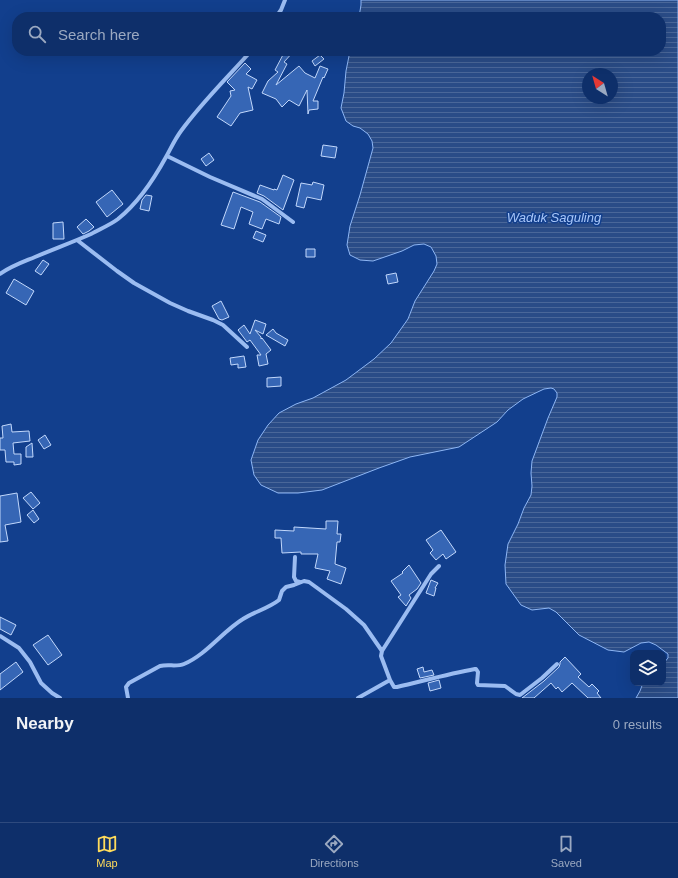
<!DOCTYPE html>
<style>
:root{--surface:#0e2f6a;--page:#173770;--text:#f1f3f6;--muted:#9ba9c1;--line:#2e4a7e;--accent:#ffdb5b}
body{margin:0;font-family:Arial,sans-serif;background:var(--page);color:var(--text)}
.controls{position:absolute;right:12px;bottom:12px;display:grid;overflow:hidden;border-radius:8px;box-shadow:0 4px 16px #0002}
.controls button{width:36px;height:36px;display:grid;place-items:center;padding:0;border:0;border-bottom:1px solid var(--line);background:var(--surface);color:var(--text);font:20px sans-serif}
.compass{position:absolute;left:582px;top:68px;width:36px;height:36px;border-radius:50%;background:var(--surface);box-shadow:0 4px 16px #0002;rotate:323deg}
.list{margin:0;padding:0;list-style:none}
h2{display:flex;justify-content:space-between;align-items:center;height:52px;margin:0;padding:0 16px;font-size:17px}
h2 small{font-size:13px;font-weight:400;color:var(--muted)}
.icon{flex:none;width:22px;height:22px;fill:none;stroke:currentColor;stroke-width:2;stroke-linecap:round;stroke-linejoin:round}
.map{position:relative;flex:none;width:678px;height:698px;overflow:hidden}
.search{position:absolute;background:var(--surface);box-shadow:0 4px 16px #0002;left:12px;right:12px;top:12px;height:44px;display:flex;align-items:center;gap:10px;box-sizing:border-box;padding:0 14px;border-radius:16px;color:var(--muted);font-size:15px}
.sheet{height:124px;background:var(--surface)}
nav{display:flex;justify-content:space-around;align-items:center;box-sizing:border-box;height:56px;border-top:1px solid var(--line);background:var(--surface);font-size:11px;color:var(--muted)}
nav a{display:grid;justify-items:center;gap:2px}
nav .on{color:var(--accent)}
.map>svg:first-child{display:block}
</style>
<div class="map">
<svg width="678" height="698" viewBox="0 0 678 698">
<defs>
<pattern id="water-rules" width="6" height="5" patternUnits="userSpaceOnUse"><rect width="6" height="5" fill="#2a4c87"/><path d="M0 2.5h6" fill="none" stroke="#4a6799"/></pattern>
</defs>
<rect width="100%" height="100%" fill="#123f8d"/>
<path fill="url(#water-rules)" stroke="#8db6f5" fill-rule="evenodd" d="M361,0H678V698H636L640,691L643,683H663V664L668,658V654L656,645L649,642L641,643L624,652L608,650L579,635L556,612L549,608L532,610L521,605L506,584L505,565L508,544L518,524L524,508L531,495L532,486L531,473L532,461L548,418L557,397V393L554,389L551,388L544,389L523,399L508,410L497,422L459,447L410,457L379,468L322,490L298,493H278L261,485L254,475L251,460L258,440L268,425L279,413L296,404L313,398L346,380L374,359L391,343L408,319L415,301L434,271L437,264L436,256L431,247L424,244L414,245L402,251L373,261L360,260L350,255L347,245L350,226L360,195L373,148L372,141L368,134L360,128L353,126L346,121L341,108L344,93L346,71L350,51H661V17H359L361,5ZM588,74H612V98H588Z"/>
<path fill="#3666b5" stroke="#c2d8fc" d="M285,51H294L284,62L287,64L276,85L299,66L305,73L315,78L320,66L328,69L324,78L323,77L313,101H318V109L309,110L308,114L307,90L299,106L289,100L282,107L276,99L262,93L268,81L278,72L275,70Z
M320,55L324,59L315,66L312,61Z
M245,63L251,69L246,74L257,80L252,89L248,87L253,110L240,113L231,126L217,117L231,96L230,91L235,90L227,82Z
M323,145L337,147L335,158L321,156Z
M209,153L214,160L206,166L201,159Z
M283,175L294,180L283,210L264,196L257,193L260,185L274,190V189L277,190Z
M313,182L324,185L321,200L307,197L304,208L296,206L301,183L312,185Z
M112,190L123,204L107,217L96,202Z
M233,192L260,202L281,217L279,224L266,219L262,229L249,224L253,212L241,207L234,229L221,225Z
M146,195L152,196L149,211L140,209L142,200Z
M86,219L94,227L89,231L83,234L77,227Z
M63,222L64,239H53V223Z
M256,231L266,235L263,242L253,238Z
M306,249H315V257H306Z
M43,260L49,264L41,275L35,271Z
M396,273L398,282L388,284L386,275Z
M14,279L34,291L26,305L6,293Z
M221,301L229,317L222,320L219,319L212,306Z
M255,320L266,324L263,334L255,330L261,337V339L262,338L271,350L266,354L268,364L259,366L257,355H261L250,340L247,342L238,330L244,325L250,334Z
M273,329L276,333L288,340L285,346L266,335Z
M244,356L246,367L238,368V364L231,365L230,358Z
M281,377V386L267,387V378Z
M11,424L12,432L29,431L30,441L13,443L14,454H21V464L14,465V462H6L5,450H0V438H3L2,426Z
M45,435L51,445L44,449L38,440Z
M32,443L33,457H26V447Z
M31,492L40,503L33,509L23,498Z
M17,493L21,522L5,525L8,541L0,542V496Z
M33,510L39,519L34,523L27,515Z
M326,521H338L337,534H341L340,542H337L335,564L346,568L341,584L327,579L330,571L315,568L318,554H301V552L282,553L281,538H275V530L294,531V527L326,529Z
M441,530L456,552L446,559L443,554L436,560L430,553L433,550L426,540Z
M409,565L421,583L417,589L409,595L411,598L406,606L398,597L401,595L391,581L403,573L402,572Z
M431,580L438,583L435,588H436L434,596L426,593Z
M0,617L16,625L11,635L0,629Z
M48,635L62,655L48,665L33,645Z
M565,657L581,674L578,677L589,687L592,684L599,691L597,693L601,698H588L572,683L562,692L558,687L556,689L551,683L534,698H522L544,681L559,667L560,664V662Z
M16,662L23,672L0,690V674Z
M423,667L424,672L432,670L434,675L420,678L417,669Z
M439,680L441,688L430,691L428,683Z"/>
<g fill="none" stroke-linecap="round" stroke-linejoin="round">
<path stroke="#9bbcf1" stroke-width="4" d="M276,17L281,10L285,0
M167,156L210,177L262,199L293,222
M77,240L117,271L134,283L170,303L188,311L213,320L223,325L247,347
M0,274C11,266 23,262 35,257C54,249 73,242 91,234C100,229 110,225 118,219C138,203 154,179 166,157C171,148 175,139 181,131C202,102 228,77 251,51
M295,557L294,577L296,581L300,582
M0,636L19,648L30,662L41,683L52,693L60,698
M390,680L381,656L382,651L431,574L439,566
M128,698L126,687L129,683L160,666C168,664 177,667 184,664C206,655 223,631 243,619C254,612 269,608 279,600L282,591L286,587L294,585L304,581L309,582L346,609L364,625L382,651
M358,698L390,680L394,687H397C423,681 448,674 475,669H476L478,672L477,683L478,685L505,686L516,694L520,695L542,678L557,664"/>
</g>
<g text-anchor="middle" stroke-width="3" stroke-linejoin="round" paint-order="stroke">
<g font-size="13" font-style="italic" fill="#a7c6f9" stroke="#123f8d">
<text x="554" y="222">Waduk Saguling</text>
</g>
</g>
</svg>
<div class="controls">
<button><svg class="icon" aria-label="layers" viewBox="0 0 24 24"><path d="M12 4l9 5-9 5-9-5zM3 14l9 5 9-5"/></svg></button>
</div>
<svg class="compass" viewBox="-18 -18 36 36"><path d="M0-13l5 13h-10z" fill="#e53935"/><path d="M0 13l5-13h-10z" fill="#9ba9c1"/></svg>
<div class="search"><svg class="icon" aria-label="search" viewBox="0 0 24 24"><circle cx="10" cy="10" r="6"/><path d="M15 15l6 6"/></svg>Search here</div>
</div>
<section class="sheet">
<h2>Nearby<small>0 results</small></h2>
<ul class="list">
</ul>
</section>
<nav>
<a class="on"><svg class="icon" aria-label="map" viewBox="0 0 24 24"><path d="M3 6l6-2 6 2 6-2v14l-6 2-6-2-6 2zM9 4v14M15 6v14"/></svg>Map</a>
<a><svg class="icon" aria-label="directions" viewBox="0 0 24 24"><path d="M12 3l9 9-9 9-9-9zM9 14v-3h6M13 9l2 2-2 2"/></svg>Directions</a>
<a><svg class="icon" aria-label="saved" viewBox="0 0 24 24"><path d="M7 4h10v16l-5-4-5 4z"/></svg>Saved</a>
</nav>
